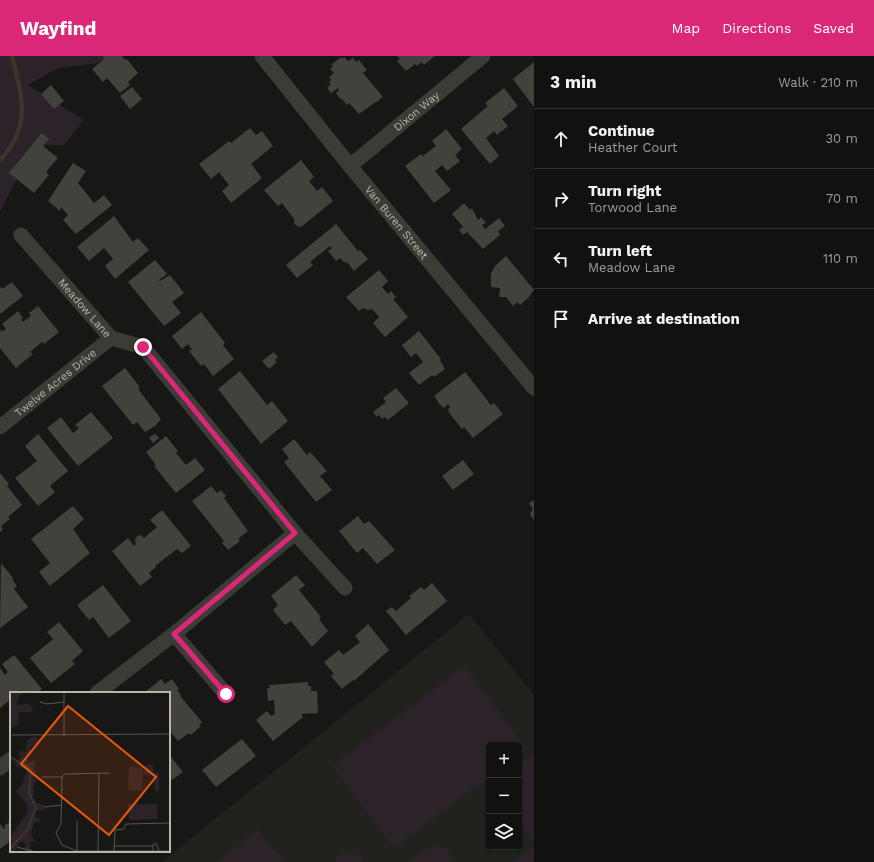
<!DOCTYPE html>
<meta charset="utf-8">
<style>
:root{--surface:#111110;--page:#1e1f1e;--text:#f1f3f6;--muted:#9c9d9f;--line:#303130;--accent:#db2777}
body{margin:0;font-family:"Work Sans",sans-serif;background:var(--page);color:var(--text)}
.controls{position:absolute;right:12px;bottom:12px;display:grid;overflow:hidden;border-radius:6px;box-shadow:0 1px 3px #0004}
.controls button{width:36px;height:36px;display:grid;place-items:center;padding:0;border:0;border-bottom:1px solid var(--line);background:var(--surface);color:var(--text);font:20px sans-serif}
.stop{position:absolute;width:12px;height:12px;margin:-9px;border:3px solid #db2777;border-radius:50%;background:#fff}
.stop.end{background:#db2777;border-color:#fff;box-shadow:0 1px 4px #0008}
.list{margin:0;padding:0;list-style:none}
h2{display:flex;justify-content:space-between;align-items:center;height:52px;margin:0;padding:0 16px;font-size:17px}
h2 small{font-size:13px;font-weight:400;color:var(--muted)}
.list li{display:grid;grid-template-columns:26px 1fr auto;gap:12px;align-items:center;box-sizing:border-box;height:60px;padding:0 16px;border-top:1px solid var(--line)}
.list b{display:block;font-size:15px;white-space:nowrap}
.list p{margin:0;font-size:13px;white-space:nowrap;color:var(--muted)}
.list em{font-size:13px;font-style:normal;color:var(--muted)}
.icon{flex:none;width:22px;height:22px;fill:none;stroke:currentColor;stroke-width:2;stroke-linecap:round;stroke-linejoin:round}
.map{position:relative;flex:none;width:534px;height:806px;overflow:hidden}
header{display:flex;align-items:center;gap:24px;box-sizing:border-box;height:56px;padding:0 20px;background:var(--accent);color:#fff}
header strong{font-size:19px}
nav{display:flex;gap:22px;margin-inline-start:auto;font-size:14px}
main{display:flex}
aside{flex:1;background:var(--surface)}
.map>svg:first-child{display:block}
</style>
<header>
<strong>Wayfind</strong>
<nav><a>Map</a><a>Directions</a><a>Saved</a></nav>
</header>
<main>
<div class="map">
<svg width="534" height="806" viewBox="0 0 534 806">
<rect width="100%" height="100%" fill="#171715"/>
<path fill="#21211e" fill-rule="evenodd" d="M469,558L534,639V806H162ZM489,689H519V791H489Z"/>
<path fill="#2c232a" d="M0,0H111L97,7L56,13L28,29L84,64L64,89L34,90L0,155Z
M465,610L526,693L519,698V689H489V721L394,792L332,710Z
M534,697V785H533L519,767V708Z
M257,773L285,806H218Z
M437,790L446,792L455,806H408L430,791Z
M534,790V806H514L516,805Z
M340,798L360,799L363,803L362,806H336V801Z"/>
<g fill="none" stroke-linecap="round" stroke-linejoin="round">
<path stroke="#3c352a" stroke-width="4.5" d="M0,104C32,71 22,40 12,0"/>
</g>
<path fill="#42413c" d="M105,0H122L125,4L127,3L138,17L128,26L130,29L120,37L107,22L103,26L92,13L104,3L103,1Z
M397,0H435L424,9L421,6L417,10L415,8L406,15L397,5L400,3Z
M341,1L342,3L344,1L348,5L353,2L356,6L359,4L367,14L363,17L383,41L359,58L349,47L347,49L341,42L340,43L336,37L339,34L338,32L331,37L327,32L331,28L329,26L331,24L329,21L334,17L330,13L333,10L331,9Z
M534,6V51L513,23Z
M51,29L64,45L54,53L41,38Z
M132,31L142,43L130,53L120,40Z
M504,32L518,50L502,63L508,70L497,79L494,75L486,82L499,100L490,108L461,73L488,50L485,47Z
M250,72L256,79L262,75L273,90L251,108L262,122L231,147L222,135L229,129L219,116L211,123L199,108L229,85L231,87Z
M446,73L462,93L455,99L460,105L447,115L442,109L435,115L451,134L434,147L405,110L421,98L423,100L436,90L432,85Z
M42,77L49,83L43,90L58,102L46,116L49,119L34,137L9,117Z
M301,104L314,121L309,125L317,135L322,131L333,145L301,171L297,170L294,167V163L282,147L278,150L264,134Z
M73,107L86,115L78,127L94,147L104,139L112,149L76,178L63,164L68,159L61,151L60,155L48,145Z
M464,147L470,154L472,152L478,164L481,161L486,167L482,169L485,173L499,162L505,170L498,175L500,179L483,193L467,176L463,179L459,174L463,171L452,158Z
M114,160L133,186L138,182L149,194L115,223L105,210L113,203L104,192L89,205L77,191Z
M336,168L358,195L360,194L368,203L354,215L347,206L345,207L340,202L336,205L328,195L332,192L330,190L310,206L313,209L297,222L286,209Z
M506,200L534,234L529,241L520,249L517,246L513,250L506,241H499L500,232L491,231V218L495,210Z
M155,204L167,218L159,224L160,225L170,219L184,237L172,246L181,257L164,270L128,226Z
M379,214L388,225L382,231L388,238L391,235L396,241L393,243L408,261L385,281L373,267L379,261L372,253L368,254L363,252L359,255L346,241Z
M12,226L23,240L0,258V230L2,233Z
M38,250L59,276L44,288L42,286L30,296L33,298L16,312L0,292V274L3,275L6,273L2,268L18,255L23,262L21,263L23,266L31,260L29,257Z
M201,256L225,287L223,289L234,303L213,320L204,308L201,310L189,295L192,293L188,288L182,293L172,280Z
M419,275L441,303L440,304L445,313L434,321L432,319L419,329L409,317L423,306L416,297L411,301L402,289Z
M274,296L278,301L275,304L277,306L269,313L262,305Z
M125,312L138,329L140,332L138,333L161,363L155,370L145,376L137,366L133,369L102,330Z
M240,315L267,349L272,345L288,365L261,388L218,333Z
M465,316L491,349L494,347L503,358L473,382L464,371L462,373L450,358L448,354L450,351L448,348L444,352L440,349L434,340Z
M396,332L409,347L388,364L385,361L382,363L379,359L377,361L373,356L386,346L383,342Z
M91,356L113,382L78,410L47,372L61,361L73,377L79,372L75,369Z
M38,378L68,415L50,430L55,436L38,450L15,422L37,405L25,390Z
M155,378L159,382L153,387L149,382Z
M166,380L178,395L176,397L186,409L195,402L205,414L176,437L154,410L156,409L146,396Z
M294,383L307,399L310,396L327,415L320,420L332,434L316,446L284,406L289,402L282,393Z
M463,404L474,418L453,434L442,420Z
M0,417L9,428L7,430L22,449L8,461L10,463L1,470L3,474L0,476Z
M211,430L217,437L221,434L226,440L224,442L248,475L238,483L240,485L228,494L222,487L224,485L192,445Z
M534,444V464L530,458L533,453L529,447Z
M73,450L84,463L73,473L90,497L50,530L39,516L50,507L31,483Z
M162,454L191,490L182,497L177,493L155,510L156,511L149,517L152,521L140,530L112,495L128,482L134,490L136,488L135,484L137,480L141,479L144,482L157,471L150,464Z
M358,460L364,468L369,465L395,494L377,508L363,492L357,497L339,475Z
M1,507L13,522L12,523L17,530L14,533L28,551L0,572Z
M296,519L305,529L299,534L321,561L319,563L328,575L312,591L291,565L285,569L273,554L278,549L271,540Z
M432,527L447,545L406,579L386,555L392,551L396,555L411,542L409,540L421,531L424,534Z
M103,529L131,565L109,582L93,561L89,564L77,549Z
M59,566L83,595L72,605L75,608L51,627L30,602L53,583L47,576Z
M368,568L389,594L354,625L353,624L342,633L331,620L334,618L324,606L339,594L343,599L360,586L355,580Z
M14,599L42,633L37,637H24L22,634L18,637H11V643L0,652V612L5,619L8,616L2,608Z
M161,623L165,628L172,623L179,633L177,634L181,639L180,640L202,666L199,669L201,670L191,679L189,677L178,685L169,674V637H144Z
M308,626V630H311V635H317L318,657L301,658L303,661L273,685L256,664L267,655L271,660L275,658L274,644L268,645L267,632H270L269,629Z
M242,683L256,700L216,731L202,714Z
M171,701L183,716L172,724L169,720V703Z
M11,765V778L9,780L11,785L0,793V768L4,773L5,772L4,770Z"/>
<g fill="none" stroke-linecap="round" stroke-linejoin="round">
<g stroke="#3c3c36" stroke-width="15">
<path id="s1" d="M262,0L350,110L534,332"/>
<path id="s2" d="M350,110L483,0"/>
<path id="s3" d="M21,179L111,282L143,291L295,477L345,532"/>
<path id="s4" d="M0,371L111,282"/>
<path d="M174,578L226,638"/>
<path d="M97,637L174,578L295,477"/>
<path d="M0,712L11,703"/>
</g>
</g>
<g fill="none" stroke-linecap="round" stroke-linejoin="round">
<path stroke="#db2777" stroke-width="5" d="M143,291L295,477L174,578L226,638"/>
</g>
<g text-anchor="middle" stroke-width="3" stroke-linejoin="round" paint-order="stroke">
<g font-size="11" fill="#b8b6a6" stroke="#121210">
<text dy="4" stroke="none"><textPath href="#s2" startOffset="86">Dixon Way</textPath></text>
<text dy="4" stroke="none"><textPath href="#s1" startOffset="214">Van Buren Street</textPath></text>
<text dy="4" stroke="none"><textPath href="#s3" startOffset="97">Meadow Lane</textPath></text>
<text dy="4" stroke="none"><textPath href="#s4" startOffset="71">Twelve Acres Drive</textPath></text>
</g>
</g>
<g transform="translate(10 636)">
<rect width="160" height="160" fill="#171715"/>
<path d="M0,0H12L7,10L8,13L19,12L23,16L22,20H9V32L0,37ZM24,44L29,46V51L22,54L17,71L26,69L24,76L28,85L23,96V106L27,111L34,113L35,118H26L25,125L31,127L29,130L24,131L21,142L25,150L20,149V160H15V151L10,150L4,160H0V145L18,120L17,113L6,99L12,93L17,78L5,74L10,65L9,58L16,60L17,48ZM135,73H143L144,81H149V99H145L144,83H134ZM119,75L133,76L132,99L118,98ZM118,112H147L148,127L119,128Z" fill="#2c232a"/>
<path fill="none" stroke="#3c352a" stroke-width="2" d="M0,65L21,77L19,101L26,116L17,138L0,157"/>
<path fill="none" stroke="#57574f" stroke-width="1" d="M30,10L37,12L54,10M2,43L160,42M54,44V0M32,85H52L55,82L100,81M52,85L51,132L46,141L52,153L67,159H160M34,115L52,113M67,129V159M104,154H143M7,155L26,160M88,159L89,82M104,159L105,138L114,137L116,132L160,131M143,159V153L146,151L149,159"/>
<path fill="#e8590c" fill-opacity="0.15" stroke="#e8590c" stroke-width="2" d="M58,14L146,85L99,143L11,72Z"/>
<rect width="160" height="160" fill="none" stroke="#b8b6a6" stroke-width="2"/>
</g>
</svg>
<div class="controls">
<button>+</button>
<button>−</button>
<button><svg class="icon" aria-label="layers" viewBox="0 0 24 24"><path d="M12 4l9 5-9 5-9-5zM3 14l9 5 9-5"/></svg></button>
</div>
<div class="stop" style="left:226px;top:638px"></div>
<div class="stop end" style="left:143px;top:291px"></div>
</div>
<aside>
<h2>3 min<small>Walk · 210 m</small></h2>
<ul class="list">
<li><svg class="icon" aria-label="ahead" viewBox="0 0 24 24"><path d="M12 20V5M6 11l6-6 6 6"/></svg><div><b>Continue</b><p>Heather Court</p></div><em>30 m</em></li>
<li><svg class="icon" aria-label="right" viewBox="0 0 24 24"><path d="M7 20v-9h11M14 6l5 5-5 5"/></svg><div><b>Turn right</b><p>Torwood Lane</p></div><em>70 m</em></li>
<li><svg class="icon" aria-label="left" viewBox="0 0 24 24"><path d="M17 20v-9H6M10 6l-5 5 5 5"/></svg><div><b>Turn left</b><p>Meadow Lane</p></div><em>110 m</em></li>
<li><svg class="icon" aria-label="arrive" viewBox="0 0 24 24"><path d="M6 21V4h12l-3 4 3 4H6"/></svg><div><b>Arrive at destination</b></div></li>
</ul>
</aside>
</main>
